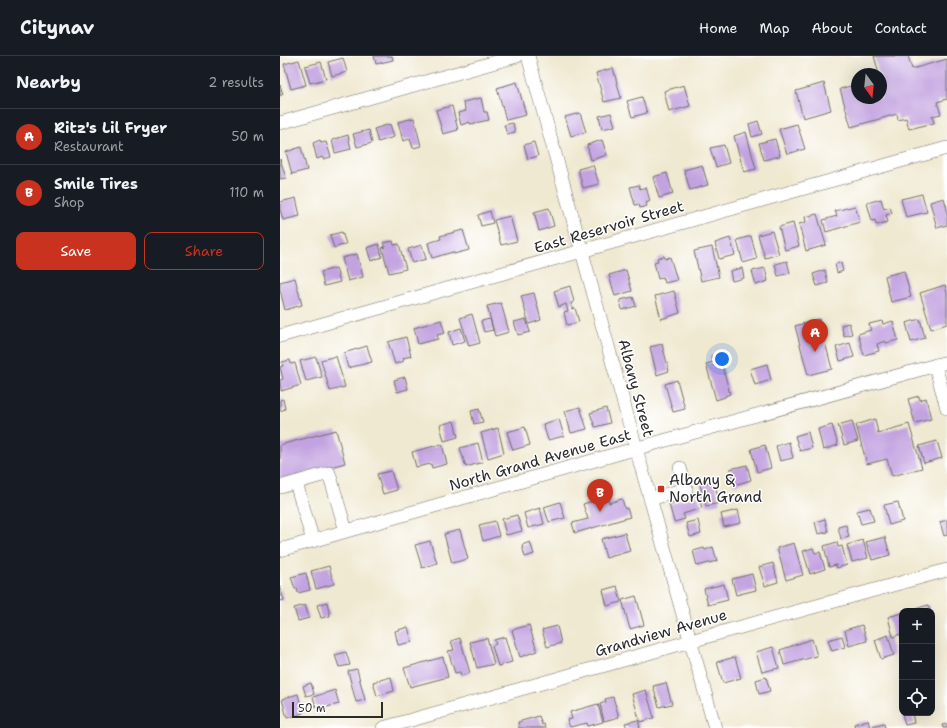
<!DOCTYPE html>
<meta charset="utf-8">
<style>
:root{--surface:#171b24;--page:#242831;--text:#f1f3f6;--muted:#9ea1a6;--line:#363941;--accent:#c8321e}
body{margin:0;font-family:"Shantell Sans",sans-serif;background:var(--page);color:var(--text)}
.controls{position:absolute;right:12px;bottom:12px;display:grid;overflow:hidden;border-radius:8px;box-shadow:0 4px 16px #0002}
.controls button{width:36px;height:36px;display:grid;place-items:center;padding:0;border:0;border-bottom:1px solid var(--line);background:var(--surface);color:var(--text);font:20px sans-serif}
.compass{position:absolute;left:571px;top:12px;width:36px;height:36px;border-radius:50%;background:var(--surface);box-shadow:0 4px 16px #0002;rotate:165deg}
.scale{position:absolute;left:12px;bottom:10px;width:91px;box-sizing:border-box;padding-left:4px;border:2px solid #2b2b2b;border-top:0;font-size:11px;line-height:14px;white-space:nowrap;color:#2b2b2b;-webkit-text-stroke:3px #fff;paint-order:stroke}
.you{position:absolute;left:442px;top:303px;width:14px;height:14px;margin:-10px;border:3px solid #fff;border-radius:50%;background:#1a73e8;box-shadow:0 0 0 6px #1a73e833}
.badge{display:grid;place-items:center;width:26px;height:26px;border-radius:50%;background:var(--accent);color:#fff;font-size:13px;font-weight:700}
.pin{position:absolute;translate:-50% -33px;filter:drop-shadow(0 1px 2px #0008)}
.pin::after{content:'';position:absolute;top:21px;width:14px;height:12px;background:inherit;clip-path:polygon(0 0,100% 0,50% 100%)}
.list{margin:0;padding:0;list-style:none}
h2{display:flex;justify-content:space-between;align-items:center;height:52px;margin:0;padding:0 16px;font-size:17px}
h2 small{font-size:13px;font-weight:400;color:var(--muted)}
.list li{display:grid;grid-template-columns:26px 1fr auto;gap:12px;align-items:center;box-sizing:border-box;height:56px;padding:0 16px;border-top:1px solid var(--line)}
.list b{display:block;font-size:15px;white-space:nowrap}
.list p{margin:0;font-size:13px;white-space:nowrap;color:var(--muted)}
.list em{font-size:13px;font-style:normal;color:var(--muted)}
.actions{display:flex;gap:8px;padding:12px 16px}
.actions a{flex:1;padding:9px 0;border:1px solid var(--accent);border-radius:8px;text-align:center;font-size:14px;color:var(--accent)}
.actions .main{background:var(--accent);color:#fff}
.icon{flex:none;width:22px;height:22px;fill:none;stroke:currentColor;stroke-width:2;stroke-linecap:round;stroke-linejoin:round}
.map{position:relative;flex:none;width:667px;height:672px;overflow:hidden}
header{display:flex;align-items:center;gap:24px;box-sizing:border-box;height:56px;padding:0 20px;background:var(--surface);border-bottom:1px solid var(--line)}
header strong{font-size:19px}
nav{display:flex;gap:22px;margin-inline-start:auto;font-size:14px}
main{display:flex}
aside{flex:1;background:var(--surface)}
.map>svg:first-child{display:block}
</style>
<header>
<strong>Citynav</strong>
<nav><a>Home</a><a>Map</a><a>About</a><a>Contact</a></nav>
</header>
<main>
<aside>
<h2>Nearby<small>2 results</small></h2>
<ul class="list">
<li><span class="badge">A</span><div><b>Ritz's Lil Fryer</b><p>Restaurant</p></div><em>50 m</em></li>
<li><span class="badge">B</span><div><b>Smile Tires</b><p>Shop</p></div><em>110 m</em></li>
</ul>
<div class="actions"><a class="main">Save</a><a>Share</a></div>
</aside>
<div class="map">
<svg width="667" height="672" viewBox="0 0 667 672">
<rect width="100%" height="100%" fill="#fff"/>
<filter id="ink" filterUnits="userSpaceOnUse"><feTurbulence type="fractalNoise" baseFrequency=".025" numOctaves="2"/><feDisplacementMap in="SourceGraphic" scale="8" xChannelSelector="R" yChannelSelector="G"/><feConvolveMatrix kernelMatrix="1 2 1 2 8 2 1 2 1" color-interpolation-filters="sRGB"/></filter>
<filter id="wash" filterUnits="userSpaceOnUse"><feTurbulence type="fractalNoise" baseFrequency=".012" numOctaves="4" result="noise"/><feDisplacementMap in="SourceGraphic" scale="16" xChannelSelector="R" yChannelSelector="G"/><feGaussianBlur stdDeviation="0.9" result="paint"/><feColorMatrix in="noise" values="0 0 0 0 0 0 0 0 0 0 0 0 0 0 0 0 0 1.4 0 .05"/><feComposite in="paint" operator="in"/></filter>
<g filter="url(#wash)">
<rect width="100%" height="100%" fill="#f0e9d1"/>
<g id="blocks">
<path fill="#c2a2e0" d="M94,0H112L113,4L96,8Z
M594,0H628L632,13L667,3V43L657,46L661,58L652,60L654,67L629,73L626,62L618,64L617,58L571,71L560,33L577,28V42H601V18H599Z
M63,2L67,16L52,20L48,6Z
M19,4L26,29L11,33L4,8Z
M41,6L46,23L30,27L25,10Z
M333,12L341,42L324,46L316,17Z
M237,26L246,59L226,64L217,32Z
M544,27L551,54L523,62L516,35Z
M0,29L3,38L0,40Z
M404,29L410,50L389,56L384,35Z
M362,41L367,57L352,61L347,45Z
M201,42L204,56H207L209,64L190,68V66L181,69L178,57L186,55L183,46Z
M172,50L178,74L163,78L156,54Z
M300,57L306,76L291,80L285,61Z
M331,57L335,70L322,73L319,60Z
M134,62L141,90L133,92L130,83L123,85L118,66Z
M478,65L482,78L472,81L469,68Z
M233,67L235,76L227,78L224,69Z
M110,68L114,81L98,86L94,73Z
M517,68L525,93L507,98L499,73Z
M89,74L92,87L77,91L73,78Z
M466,76L476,113L464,116L454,80Z
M68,79L71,93L55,97L52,84Z
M495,83L500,100L484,104L479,87Z
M40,84L41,87L46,86L51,101L43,103L42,101L37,103L33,87Z
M322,84L327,99L311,104L307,89Z
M254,86L258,100L248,103L244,89Z
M444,89L449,107L436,111L430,92Z
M21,91L27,114L12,118L6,96Z
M0,103L6,122L0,123Z
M313,109L319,128L303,132L298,113Z
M422,109L428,129L410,134L404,114Z
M387,117L393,138L379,142L373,121Z
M359,129L360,133L366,131L370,145L366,147L367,150L360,152L359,148L355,149L350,131Z
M642,138L647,156L626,161L621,143Z
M16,142L20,160L3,164L0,153V146Z
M664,142L667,153V169L657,172L650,146Z
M601,143L604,153L610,151L612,157L606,159L608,166L596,169L595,164L592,165L587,147Z
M575,150L580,166L546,176L543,164L557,160L555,155Z
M269,152L274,170L259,175L254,156Z
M210,155L213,167L201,170L198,159Z
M537,158L546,189L526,195L519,168L526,166L525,161Z
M230,160L237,185L221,189L214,164Z
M513,167L519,190L505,194L499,171Z
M183,174L189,194L174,198L173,196L152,202L148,187L161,183L160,180Z
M492,175L499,198L485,202L478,179Z
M62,176L66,188L54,192L50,179Z
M471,180L477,203L463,207L457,184Z
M450,182L455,199L439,203L435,187Z
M113,185L114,189L119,188L126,213L109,217L102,192L105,191L103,187Z
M99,188L102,201L91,205L87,192Z
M142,189L146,203L132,207L128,193Z
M432,191L439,221L421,225L414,195Z
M77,198L83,221L68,225L62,202Z
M384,200L385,203L390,201L397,224L385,227L383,221L378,223L374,206L378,205L377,202Z
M507,205L510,217L498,220L495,208Z
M561,207L563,215L557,217L555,208Z
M56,212L60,226L44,230L41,216Z
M462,212L464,222L452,225L450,215Z
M485,212L488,225L476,229L472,215Z
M346,214L352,235L335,240L329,219Z
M545,214L548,227L537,230L533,218Z
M624,215L631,241L611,246L605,220Z
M15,222L22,249L5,254L0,234V226Z
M665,229L667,237V268L651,273L640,237Z
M290,230L294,246L291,247L292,253L295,252L299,266L287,269L284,256L288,255L286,248L279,251L274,235Z
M394,235L400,257L381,263L375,240Z
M254,237L261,264L249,268L241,240Z
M353,241L356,250L342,254L340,244Z
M221,247L229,276L215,280L207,250Z
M192,258L200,287L189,290L180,262Z
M210,263L213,274L204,276L201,265Z
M246,263L250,276L238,279L234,266Z
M539,263L552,313L528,319L515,270Z
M640,263L645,282L631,286L626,267Z
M161,264L165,277L157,279L158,283L138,288L134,272Z
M602,265L603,268L613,265L618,284L606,287L605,285L597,288L599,295L584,299L578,278L591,274L589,268Z
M569,267L572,278L564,280L561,269Z
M181,272L185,285L172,289L169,276Z
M126,281L131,300L123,302L124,305L115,308L108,286Z
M570,287L574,301L560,305L556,291Z
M382,288L389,315L377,319L370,291Z
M87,290L92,306L68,312L64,297Z
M439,298L450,338L445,340V341L436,344L426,308L433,306L431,300Z
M56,300L65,331L50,335L41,304Z
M36,301L42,321L26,325L20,305Z
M10,304L11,308L15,307L21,329L1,335L0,324L3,323L0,311L3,310L2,306Z
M487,308L491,324L475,329L470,313Z
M125,321L128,333L117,336L114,324Z
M397,324L405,353L393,356L385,328Z
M639,340L640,344L646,342L651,363L635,367L628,343Z
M3,343L5,353L0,355V344Z
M300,351L307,373L291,377L285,355Z
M326,352L330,367L315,371L310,357Z
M199,353L203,366L194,368L191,355Z
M279,363L284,380L268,384L263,368Z
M595,363L598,377L629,368L642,412L612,420L607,403L587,408L576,369Z
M174,365L178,381L164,385L160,369Z
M572,365L578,385L564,389L558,369Z
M552,369L558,389L543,394L538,373Z
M245,371L250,389L233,394L227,376Z
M218,372L224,397L208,402L201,377Z
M56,374L65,407L0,425V389Z
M528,376L532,392L520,395L515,380Z
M657,385L662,402L644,407L639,390Z
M509,386L513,402L500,405L496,390Z
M198,387L203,406L186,411L180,392Z
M162,388L167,408L152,412L151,408L136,411L132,396Z
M485,389L491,412L477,416L471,393Z
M467,409L471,424L454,429L450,413Z
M111,415L117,434L103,438L97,418Z
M434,425L440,447L426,450L420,429Z
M418,439L422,452L403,458L405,463L394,466L389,448Z
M328,441L329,447L342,443L345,453L347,452L350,461L295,477L292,467L308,463L303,448Z
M280,446L285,462L269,466L264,451Z
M618,446L623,465L609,469L604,449Z
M260,452L264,468L248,472L244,457Z
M590,452L594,465L581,468L577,455Z
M458,454L461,467L444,471L441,458Z
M237,459L242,475L226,479L222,463Z
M545,463L548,476L538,478L535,466Z
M418,464L421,478L410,481L406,467Z
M667,464V479L664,480L660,466Z
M215,465L219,480L203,485L199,469Z
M566,469L569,481L561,483L558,471Z
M180,474L188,503L172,507L164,478Z
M345,477L350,495L326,502L321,483Z
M605,481L610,499L592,504L586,486Z
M583,484L588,502L572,506L567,489Z
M150,485L157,507L142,512L135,489Z
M250,486L254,498L245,501L242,489Z
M557,486L558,491L562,490L567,509L557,512L556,509L549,511L544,490Z
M514,487L523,519L506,524L497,492Z
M433,491L437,505L417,510L413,495L424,492L425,494Z
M533,492L535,497L540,496L545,513L530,518L523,495Z
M493,507L498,526L485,530L479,511Z
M49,510L54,528L36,533L31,515Z
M26,517L30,534L18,537L17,532L15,533L11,521Z
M472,518L476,534L456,539L452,523Z
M444,528L448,544L428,549L424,533Z
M337,530L341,546L327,550L323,534Z
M0,531L4,544L0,545Z
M356,540L364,569L350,573L342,544Z
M47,546L50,560L41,562L37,549Z
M25,549L29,562L18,565L14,552Z
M648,549L650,555H632V554Z
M622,557V583L620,578L613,581L608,561Z
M249,569L257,595L240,601L232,574Z
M582,569L587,585L569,590L565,574Z
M277,570L281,587L267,591L262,574Z
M128,571L132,586L118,589L115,575Z
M608,579L614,599L601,603L595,584Z
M562,580L565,591L552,595L548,584Z
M225,581L232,606L218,610L212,590L216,588L214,584Z
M180,582L190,617L181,620L180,616L175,617L168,595L174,594L171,585Z
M207,582L214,608L197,612L190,586Z
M532,583L537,600L504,609L500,594Z
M493,591L499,612L482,616L476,596Z
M66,596L70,609L59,611L55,599Z
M163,601L168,621L130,631L124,612Z
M455,601L461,622L443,627L437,606Z
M77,613L85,644L76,646L68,615Z
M111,621L114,635L97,640L93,626Z
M486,621L490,635L479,638L476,624Z
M31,627L34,638L26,640L23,630Z
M386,627L392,648L379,651L373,630Z
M55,634L59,648L42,652L41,650L36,651L33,641Z
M366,634L374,662L360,666L352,638Z
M18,638L23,657L7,662L2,643Z
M333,641L339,661L324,665L320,648L326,646L325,643Z
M318,648L323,666L308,670L307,667L290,671L287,664L292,663L290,656Z
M622,657H632L634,667L625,669Z
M259,660L262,669L264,668L265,672H239L238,666Z
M358,664L360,672H347L345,667Z
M588,664L590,672H575L574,668Z
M604,667L605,672H593L592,670Z
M667,668V672H663L662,669Z"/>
</g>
</g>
<g filter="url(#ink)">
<use href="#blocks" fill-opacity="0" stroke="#706e65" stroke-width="1"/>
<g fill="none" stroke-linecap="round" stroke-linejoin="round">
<g stroke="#706e65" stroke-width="14">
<path id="minor" d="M248,0L361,410L435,672
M0,67L237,0
M0,280L667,92
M655,309L667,352
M16,427L33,485
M0,431L49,417L66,475
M370,443L406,433L400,412
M0,494L340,397L667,306
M103,672L425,581L667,514"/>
</g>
<use href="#minor" stroke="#fff" stroke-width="13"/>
</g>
</g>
<rect fill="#c8321e" stroke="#fff" stroke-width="1.5" x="377" y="429" width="8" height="8" rx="2"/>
<g text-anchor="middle" stroke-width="3" stroke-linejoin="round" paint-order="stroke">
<g font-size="15" fill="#2b2b2b" stroke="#fff">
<text transform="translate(329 171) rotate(-16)" y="5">East Reservoir Street</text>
<text transform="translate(356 332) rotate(75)" y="5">Albany Street</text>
<text transform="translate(260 404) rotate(-16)" y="5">North Grand Avenue East</text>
<text transform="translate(381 577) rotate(-16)" y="5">Grandview Avenue</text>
</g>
<g font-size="15" fill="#2b2b2b" stroke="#fff" text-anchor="start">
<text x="389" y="429">Albany &amp;<tspan x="389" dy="17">North Grand</tspan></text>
</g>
</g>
</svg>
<div class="controls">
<button>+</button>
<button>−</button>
<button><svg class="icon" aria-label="locate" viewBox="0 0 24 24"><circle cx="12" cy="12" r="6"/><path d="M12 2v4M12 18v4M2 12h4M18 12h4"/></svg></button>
</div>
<svg class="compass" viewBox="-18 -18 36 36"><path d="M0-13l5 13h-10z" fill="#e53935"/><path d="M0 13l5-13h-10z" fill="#9ea1a6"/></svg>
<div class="scale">50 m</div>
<div class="you"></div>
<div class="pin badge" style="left:535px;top:296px">A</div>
<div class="pin badge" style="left:320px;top:456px">B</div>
</div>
</main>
